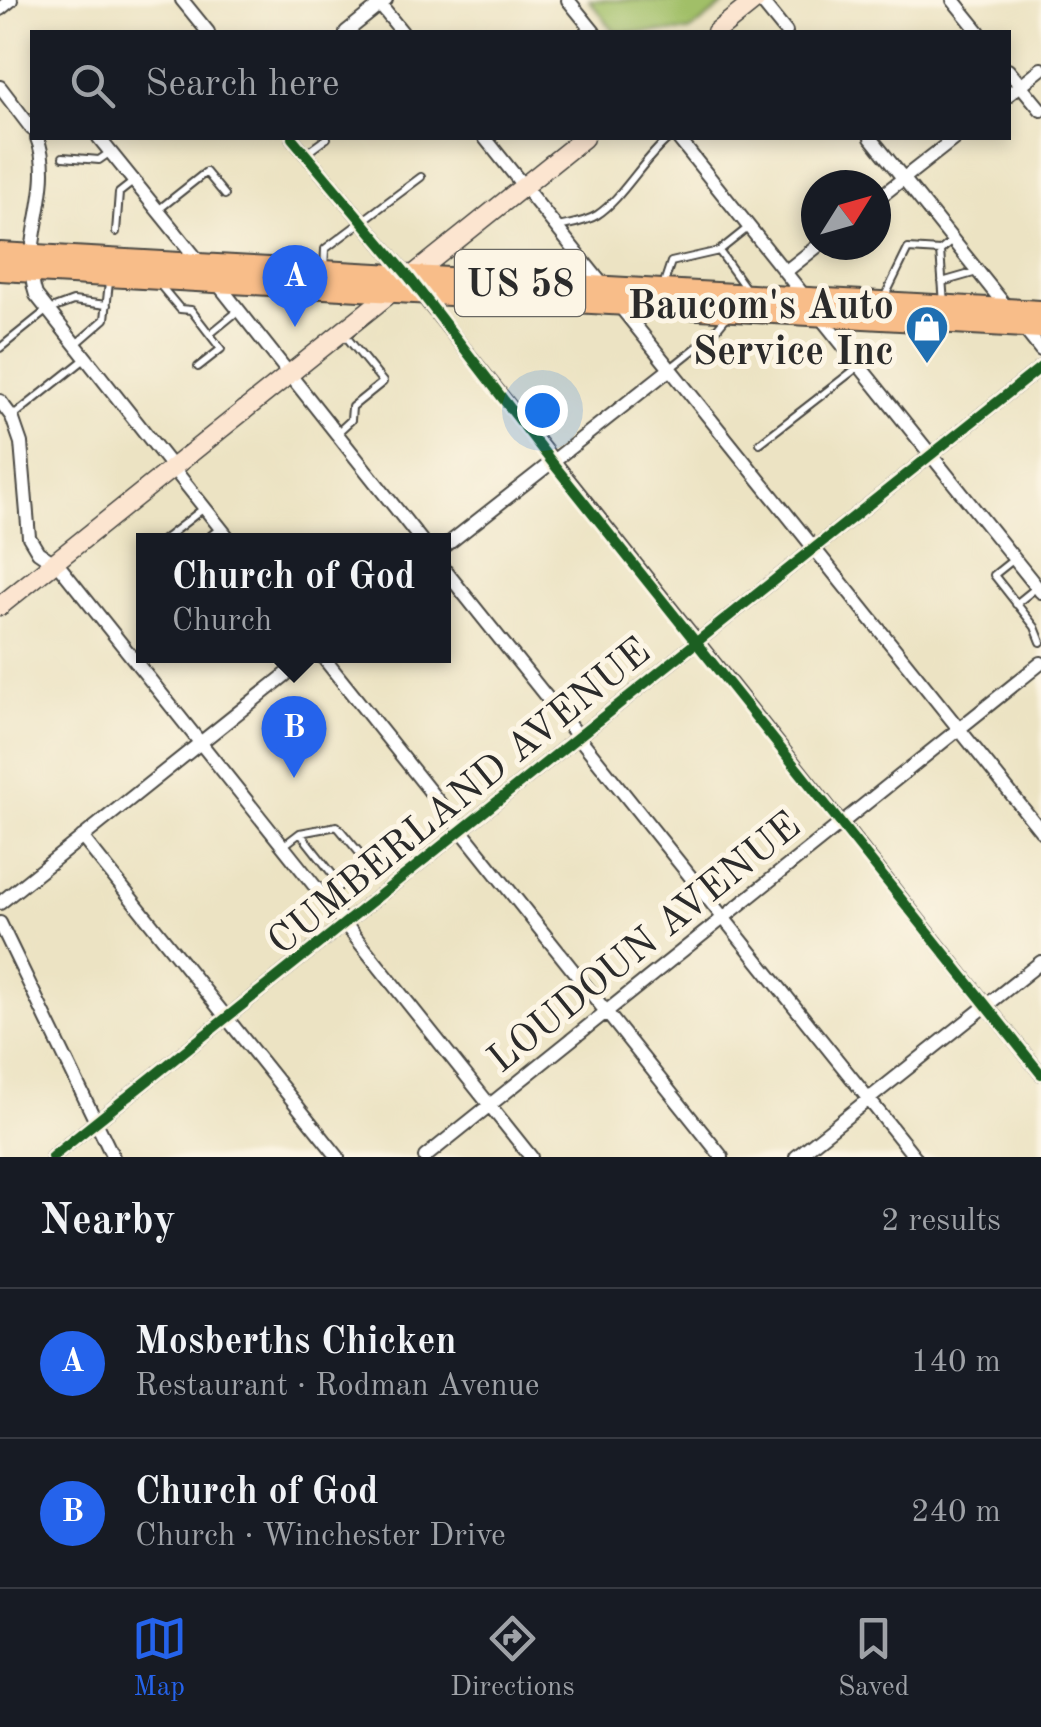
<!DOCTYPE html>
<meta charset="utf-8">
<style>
:root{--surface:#171b24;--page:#242831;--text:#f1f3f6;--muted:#9ea1a6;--line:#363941;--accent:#2563eb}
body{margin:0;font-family:"Old Standard TT",serif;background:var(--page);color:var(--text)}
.compass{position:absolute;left:801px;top:170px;width:90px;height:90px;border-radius:50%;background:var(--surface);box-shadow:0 5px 15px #0003;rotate:53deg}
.you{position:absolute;left:542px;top:410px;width:35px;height:35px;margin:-25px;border:8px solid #fff;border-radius:50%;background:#1a73e8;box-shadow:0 0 0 15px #1a73e833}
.badge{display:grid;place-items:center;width:65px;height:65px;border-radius:50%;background:var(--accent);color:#fff;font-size:32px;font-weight:700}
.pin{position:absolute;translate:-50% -82px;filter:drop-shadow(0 2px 5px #0008)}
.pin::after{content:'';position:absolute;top:52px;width:35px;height:30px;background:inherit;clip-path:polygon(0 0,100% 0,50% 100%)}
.popup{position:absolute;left:136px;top:533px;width:315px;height:130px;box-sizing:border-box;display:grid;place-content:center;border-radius:0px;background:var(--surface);filter:drop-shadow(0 2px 8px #0005);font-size:32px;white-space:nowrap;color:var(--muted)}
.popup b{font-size:38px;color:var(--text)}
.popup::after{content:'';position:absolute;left:50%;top:100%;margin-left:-20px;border:20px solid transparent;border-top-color:var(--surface)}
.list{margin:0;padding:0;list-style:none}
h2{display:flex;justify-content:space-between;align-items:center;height:130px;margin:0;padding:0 40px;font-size:42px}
h2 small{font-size:32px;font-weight:400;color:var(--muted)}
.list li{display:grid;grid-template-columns:65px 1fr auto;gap:30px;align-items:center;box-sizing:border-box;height:150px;padding:0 40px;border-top:2px solid var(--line)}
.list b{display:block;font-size:38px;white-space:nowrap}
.list p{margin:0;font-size:32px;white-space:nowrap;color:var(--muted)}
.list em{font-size:32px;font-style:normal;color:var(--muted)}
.icon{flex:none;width:55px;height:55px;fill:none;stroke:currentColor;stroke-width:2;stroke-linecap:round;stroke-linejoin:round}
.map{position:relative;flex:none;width:1041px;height:1157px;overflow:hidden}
.search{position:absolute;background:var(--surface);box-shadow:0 5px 15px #0003;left:30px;right:30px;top:30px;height:110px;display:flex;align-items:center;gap:25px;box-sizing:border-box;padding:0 35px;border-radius:0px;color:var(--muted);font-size:38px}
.sheet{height:430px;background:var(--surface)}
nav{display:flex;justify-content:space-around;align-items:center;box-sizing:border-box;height:140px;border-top:2px solid var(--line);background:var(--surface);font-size:28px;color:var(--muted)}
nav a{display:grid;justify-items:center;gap:5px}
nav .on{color:var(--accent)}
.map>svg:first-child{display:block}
</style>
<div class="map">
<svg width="1041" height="1157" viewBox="0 0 1041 1157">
<rect width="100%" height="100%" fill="#fcf5e5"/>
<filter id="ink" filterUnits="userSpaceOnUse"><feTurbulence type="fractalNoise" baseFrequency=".01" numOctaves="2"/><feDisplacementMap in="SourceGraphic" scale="20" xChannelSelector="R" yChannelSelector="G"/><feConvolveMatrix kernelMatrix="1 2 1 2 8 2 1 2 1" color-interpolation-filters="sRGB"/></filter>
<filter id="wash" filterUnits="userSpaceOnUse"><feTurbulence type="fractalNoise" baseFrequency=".0048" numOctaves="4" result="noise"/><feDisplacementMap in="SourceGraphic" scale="40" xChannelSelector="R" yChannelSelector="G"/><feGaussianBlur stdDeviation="2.25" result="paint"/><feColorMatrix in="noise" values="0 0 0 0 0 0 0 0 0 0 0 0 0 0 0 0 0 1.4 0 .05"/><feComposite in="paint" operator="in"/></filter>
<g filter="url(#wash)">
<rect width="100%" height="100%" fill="#ece3c3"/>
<path fill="#a1bf67" stroke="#667549" stroke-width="2.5" d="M589,0H730L689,32H615Z"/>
</g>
<g filter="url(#ink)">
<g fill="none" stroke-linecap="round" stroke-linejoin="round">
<g stroke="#484742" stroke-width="10">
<path id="lane" d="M305,154L327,138
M63,157L99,160L109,153
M158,210L206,172L225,195
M558,227C571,224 586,222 597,215C622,199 643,159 669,138
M116,232L119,193L133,182
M719,251L749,227
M324,269L325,249L421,177
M942,282L977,272
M160,285L180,309L191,310L221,349L198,367
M663,286L671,262L719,251L747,290
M883,300L908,249L940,251
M944,304L940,251L953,240
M210,334L238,311
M75,345L105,319L109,282
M0,348L46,311L73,301L107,305
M672,367L711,336L728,315
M12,417L85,359
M338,432L351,420L352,407L383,382L344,334
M760,443L858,367
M163,540L204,508
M205,540L219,529
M1014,559L994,575L1035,627L1041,642
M1016,604L1037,587
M300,833L341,885
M283,846L300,833L337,826L368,863L325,898"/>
</g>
<g stroke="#484742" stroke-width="16">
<path id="street" d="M182,0L208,32
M376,0L402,32
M568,0L594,32
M760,0L786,32
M953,0L979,32
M0,9L11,0
M346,32L386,0
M1008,70L1041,110
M0,87L32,129
M1008,95L1041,69
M37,138C57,187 19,245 36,295L230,540
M99,138L201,264
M292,138L409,277
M485,138L605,288
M678,138L805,297
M871,138L1008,309
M876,200L955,138
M785,272L819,245
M214,279L421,540
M421,294L1041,1074
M618,304L1041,831
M817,313L1041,592
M1021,325L1041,350
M0,401L12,417L21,443L29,537L38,552L60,567L531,1157
M444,547L670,369
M444,569L915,1157
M322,656L722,1157
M82,837L338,1157
M0,903L309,656
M0,923L113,1157
M52,1157L1041,367
M425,1157L1041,663
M796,1157L1041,962"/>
</g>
<g stroke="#484742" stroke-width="21">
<path id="secondary" d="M716,32L756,0
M0,606L584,138"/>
</g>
<g stroke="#484742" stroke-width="24">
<path id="primary" d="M0,253L1041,311
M0,270L1041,328"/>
</g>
<use href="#lane" stroke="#fff" stroke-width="6"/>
<use href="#street" stroke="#fff" stroke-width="12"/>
<use href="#secondary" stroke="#fce5d0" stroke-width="18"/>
<use href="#primary" stroke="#f8bd89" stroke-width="20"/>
<g stroke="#fcf5e5" stroke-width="16">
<path id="cycleway" d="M292,138L409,277L551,461L1041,1074
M52,1157L1041,367"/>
</g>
<use href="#cycleway" stroke="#1b5e20" stroke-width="10"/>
</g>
</g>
<defs>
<g id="shop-pin" transform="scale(2.25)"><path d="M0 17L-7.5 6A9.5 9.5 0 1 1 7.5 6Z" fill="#1f6fb2" stroke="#fcf5e5"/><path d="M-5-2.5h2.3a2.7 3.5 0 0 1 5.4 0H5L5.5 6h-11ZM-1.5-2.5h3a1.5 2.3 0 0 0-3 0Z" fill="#fff"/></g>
</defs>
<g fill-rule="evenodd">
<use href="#shop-pin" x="927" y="327"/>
</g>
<g text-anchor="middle" stroke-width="10" stroke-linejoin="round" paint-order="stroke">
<rect fill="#fcf5e5" stroke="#6a6863" stroke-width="2.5" x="455" y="250" width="130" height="66" rx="8"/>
<g font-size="38" font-weight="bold" fill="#2b2b2b">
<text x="520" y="296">US 58</text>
</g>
<g font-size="40" font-weight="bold" fill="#2b2b2b" stroke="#fcf5e5" text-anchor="end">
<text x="894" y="318">Baucom's Auto<tspan x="894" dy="46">Service Inc</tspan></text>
</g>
<g font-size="40" fill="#2b2b2b" stroke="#fcf5e5">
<text transform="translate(458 795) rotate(-39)" y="14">CUMBERLAND AVENUE</text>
<text transform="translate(643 941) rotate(-39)" y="14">LOUDOUN AVENUE</text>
</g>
</g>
</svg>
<svg class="compass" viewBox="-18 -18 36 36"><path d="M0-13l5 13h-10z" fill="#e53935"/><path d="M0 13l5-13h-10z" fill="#9ea1a6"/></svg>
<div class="you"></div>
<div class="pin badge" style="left:295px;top:327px">A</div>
<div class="pin badge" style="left:294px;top:778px">B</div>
<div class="popup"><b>Church of God</b>Church</div>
<div class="search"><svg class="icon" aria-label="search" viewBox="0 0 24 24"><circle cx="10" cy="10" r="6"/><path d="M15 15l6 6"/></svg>Search here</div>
</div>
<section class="sheet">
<h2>Nearby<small>2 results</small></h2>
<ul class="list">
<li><span class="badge">A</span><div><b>Mosberths Chicken</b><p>Restaurant · Rodman Avenue</p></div><em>140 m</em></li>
<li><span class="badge">B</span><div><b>Church of God</b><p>Church · Winchester Drive</p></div><em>240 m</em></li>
</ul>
</section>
<nav>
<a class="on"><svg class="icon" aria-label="map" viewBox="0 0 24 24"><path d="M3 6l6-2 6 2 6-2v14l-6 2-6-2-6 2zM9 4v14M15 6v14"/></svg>Map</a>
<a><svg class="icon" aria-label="directions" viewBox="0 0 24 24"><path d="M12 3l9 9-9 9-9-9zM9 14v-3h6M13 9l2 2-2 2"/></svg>Directions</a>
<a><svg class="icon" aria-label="saved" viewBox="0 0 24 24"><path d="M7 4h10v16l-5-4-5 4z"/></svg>Saved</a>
</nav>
